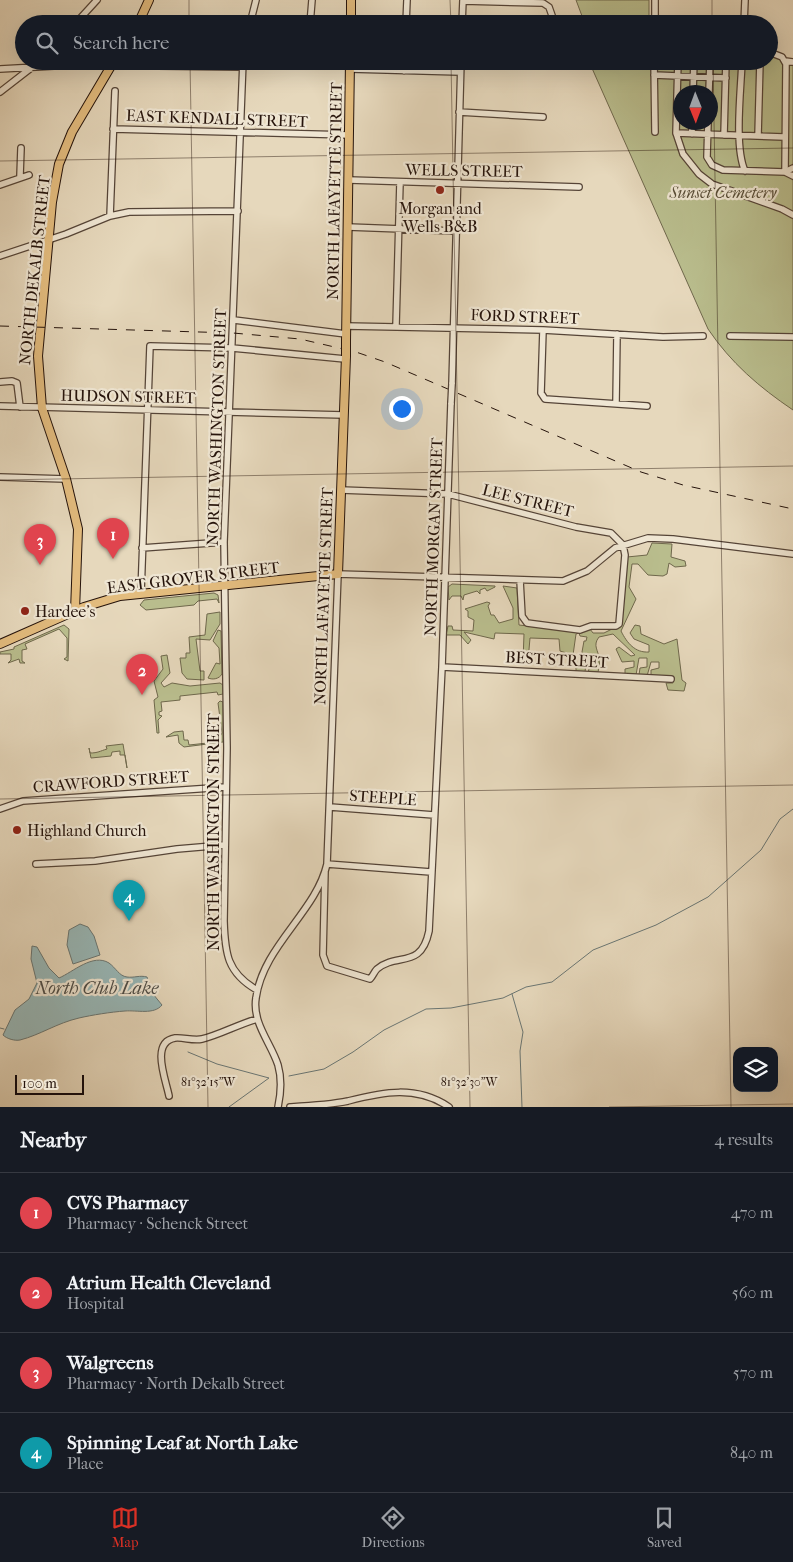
<!DOCTYPE html>
<meta charset="utf-8">
<style>
:root{--surface:#171b24;--page:#242831;--text:#f1f3f6;--muted:#9ea1a6;--line:#363941;--accent:#d93025}
body{margin:0;font-family:"IM FELL French Canon",serif;background:var(--page);color:var(--text)}
.controls{position:absolute;right:15px;bottom:15px;display:grid;overflow:hidden;border-radius:10px;box-shadow:0 5px 20px #0002}
.controls button{width:45px;height:45px;display:grid;place-items:center;padding:0;border:0;border-bottom:1px solid var(--line);background:var(--surface);color:var(--text);font:25px sans-serif}
.compass{position:absolute;left:673px;top:85px;width:45px;height:45px;border-radius:50%;background:var(--surface);box-shadow:0 5px 20px #0002;rotate:179deg}
.scale{position:absolute;left:15px;bottom:12px;width:69px;box-sizing:border-box;padding-left:5px;border:2px solid #25130b;border-top:0;font-size:14px;line-height:18px;white-space:nowrap;color:#25130b;-webkit-text-stroke:4px #efe6d3;paint-order:stroke}
.you{position:absolute;left:401px;top:408px;width:18px;height:18px;margin:-12px;border:4px solid #fff;border-radius:50%;background:#1a73e8;box-shadow:0 0 0 8px #1a73e833}
.badge{display:grid;place-items:center;width:32px;height:32px;border-radius:50%;background:var(--accent);color:#fff;font-size:16px;font-weight:700}
.pin{position:absolute;translate:-50% -41px;filter:drop-shadow(0 1px 2px #0008)}
.pin::after{content:'';position:absolute;top:26px;width:18px;height:15px;background:inherit;clip-path:polygon(0 0,100% 0,50% 100%)}
.list{margin:0;padding:0;list-style:none}
h2{display:flex;justify-content:space-between;align-items:center;height:65px;margin:0;padding:0 20px;font-size:21px}
h2 small{font-size:16px;font-weight:400;color:var(--muted)}
.list li{display:grid;grid-template-columns:32px 1fr auto;gap:15px;align-items:center;box-sizing:border-box;height:80px;padding:0 20px;border-top:1px solid var(--line)}
.list b{display:block;font-size:19px;white-space:nowrap}
.list p{margin:0;font-size:16px;white-space:nowrap;color:var(--muted)}
.list em{font-size:16px;font-style:normal;color:var(--muted)}
.icon{flex:none;width:28px;height:28px;fill:none;stroke:currentColor;stroke-width:2;stroke-linecap:round;stroke-linejoin:round}
.map{position:relative;flex:none;width:793px;height:1107px;overflow:hidden}
.search{position:absolute;background:var(--surface);box-shadow:0 5px 20px #0002;left:15px;right:15px;top:15px;height:55px;display:flex;align-items:center;gap:12px;box-sizing:border-box;padding:0 18px;border-radius:28px;color:var(--muted);font-size:19px}
.sheet{height:385px;background:var(--surface)}
nav{display:flex;justify-content:space-around;align-items:center;box-sizing:border-box;height:70px;border-top:1px solid var(--line);background:var(--surface);font-size:14px;color:var(--muted)}
nav a{display:grid;justify-items:center;gap:2px}
nav .on{color:var(--accent)}
.map>svg:first-child{display:block}
</style>
<div class="map">
<svg width="793" height="1107" viewBox="0 0 793 1107">
<rect width="100%" height="100%" fill="#e6d8bc"/>
<filter id="stains"><feTurbulence type="fractalNoise" baseFrequency=".004" numOctaves="4"/><feColorMatrix values="0 0 0 0 .2 0 0 0 0 .09 0 0 0 0 .02 0 0 0 .5 -.17"/></filter>
<radialGradient id="worn" r=".72"><stop offset=".6" stop-color="#630" stop-opacity="0"/><stop offset="1" stop-color="#630" stop-opacity=".3"/></radialGradient>
<path fill="#b9bd8d" stroke="#6f684c" fill-rule="evenodd" d="M576,0H649V24H585Z
M769,52L791,62L793,59V410C759,387 731,363 708,329L591,66L650,68V61H769ZM680,92H710V122H680Z
M652,543L672,544L671,557L685,561L686,566L675,567L669,563L667,574L663,576L648,575L638,564H632L629,587L636,599L621,631C627,643 635,653 649,652V645L634,639L630,633L635,625L640,626L641,634L664,644L677,639L682,680L686,683L684,691L668,690L666,683H673L674,677L651,676V670L659,668V662H651L647,676L639,675L640,668L647,667V658H639L636,675H625V669L634,667V661L622,662L616,649L619,647L631,656L635,655L613,634L599,637C592,646 599,650 599,660C600,664 599,668 598,672H588L591,664H596V659H592V655H587L585,672L576,671V665L584,664L582,652L584,641H586L587,637L580,636L579,633L576,634L573,655L560,651L559,639L530,638L528,661H523L524,634L495,633L494,639L464,632L471,640L468,644L460,635H446L448,626H452L453,630L473,631L474,620L468,617V611L465,609L487,602L490,603L488,606L491,615H494L499,623L513,619V608L503,586L517,588L519,625L582,632L590,629L593,633H604L616,627L627,557L647,555Z
M452,584L495,586V587L487,591L485,588L480,590V594L477,591L464,595L463,600L461,596H452L449,600L448,587Z
M214,593L218,595L219,603L217,599L198,601L194,605L146,610L140,605L144,600Z
M220,612V624L210,640L196,639L200,671H204V680L187,679L182,673L180,658H186V653H190L189,637L205,635L207,614Z
M64,625L69,629L68,661L64,659L67,657V638L59,629L25,644L27,649L22,650V661L25,663H20L19,659L8,663L11,660V654H0V652L14,649V647Z
M218,630L221,631L222,674C219,679 213,680 208,678L216,663L220,664L219,648L213,641Z
M167,655L170,673L161,683L164,687L172,683L190,686L220,683L223,685V694L218,695L217,692L180,696V700L161,702L162,711L159,712V715L162,716L158,720L159,733H157L154,700L158,697L154,681L163,669L161,656Z
M220,701L223,702V742L184,747L179,743L178,735L166,737L174,732L183,731L184,740H188L189,745L217,742L222,733L218,703Z
M123,744L127,768L125,755H120V751L112,752L111,756L91,758L89,748L90,753C98,753 100,751 107,749L106,746Z"/>
<path fill="#98b8b8" stroke="#6a7673" d="M80,924L88,927L94,936L100,955L73,964L67,945L69,930Z
M32,946L37,947L49,968L59,978C73,972 93,953 109,963C116,968 119,976 127,977C134,978 140,975 147,977L153,994L162,1005C154,1015 137,1010 125,1011C111,1012 92,1015 79,1018C57,1023 40,1035 20,1040C15,1041 7,1039 3,1035L15,1010L29,999L37,983L31,959Z"/>
<g fill="none" stroke-linecap="round" stroke-linejoin="round">
<path stroke="#6a7673" stroke-width="1" d="M512,994L523,1032L520,1051L522,1107
M0,1028L4,1029
M188,1052L217,1064L269,1078L229,1107
M289,1076L324,1069L353,1052L384,1030L426,1009L451,1008L503,998L526,987L552,982L593,950L656,925L708,897L761,850L780,819L793,809"/>
<g stroke="#554437" stroke-width="8">
<path id="minor" d="M463,1L543,3L549,7L555,24
M75,24L97,0
M250,24L256,0
M310,24L312,0
M406,24L407,0
M462,24L463,0
M655,24V0
M744,24L745,0
M769,52L782,57L786,64L785,172
M243,61L224,542L227,748L224,921C225,953 227,973 257,990
M654,61L655,132
M678,61L676,133L683,154L699,174L712,184L782,209L793,215
M742,61C741,89 734,147 745,171
M785,61L793,62
M0,69L72,65L243,67
M350,69L460,72
M404,71V61
M654,75L726,78
M0,92L40,61
M693,92L694,61
M709,92L710,61
M459,112L543,117
M708,122L707,157L712,165L723,170L785,172L793,176
M113,129L349,135
M676,133L784,137
M692,134V122
M724,135L726,61
M758,136L760,61
M785,172L793,168
M20,176L21,148
M349,180L579,187
M0,185L29,175
M110,216L115,91
M348,227L455,231
M0,256L66,234L110,216L129,212L238,211
M234,320L346,334
M346,326L543,330L663,337L703,336
M396,326L400,182
M543,330L541,393L545,399L647,406
M730,336L793,337
M0,382L12,381L17,383L20,407
M452,384L461,61
M616,403L617,334
M0,406L344,415
M0,477L66,479
M341,490L448,494L576,527L611,533L623,545L625,555L619,624L616,626H591L580,630L527,623L522,616L520,580
M142,548L224,542
M141,593L150,346L232,348L345,359
M442,667L671,679
M330,807L434,815
M0,809L23,801L226,787
M36,864L95,861L177,849L224,845
M327,864L431,872
M325,871L323,955L327,966L370,979C373,976 374,972 377,969C397,952 421,970 429,931L442,667L451,403
M169,1096C166,1080 150,1042 175,1038C183,1037 193,1041 202,1039C219,1035 239,1024 257,1019
M278,1107C281,1093 282,1079 278,1065C271,1043 252,1023 256,998C263,946 316,912 327,864L338,574L563,581L587,571L615,548L648,538L673,539L793,554
M290,1107C309,1106 329,1105 348,1101C383,1092 416,1085 449,1107"/>
</g>
<g stroke="#25130b" stroke-width="10">
<path id="major" d="M138,24L149,0
M351,24V0
M346,341L350,61
M75,611L78,529L66,479L42,408L38,356L52,202L59,164L72,132L114,61
M0,644L84,607L120,596L338,574L346,356"/>
</g>
<use href="#minor" stroke="#efe6d3" stroke-width="5.5"/>
<use href="#major" stroke="#e3bc7e" stroke-width="8"/>
<path stroke="#25130b" stroke-width="1" stroke-dasharray="9 9" stroke-linecap="butt" d="M0,326L233,333L300,339L356,352L385,362L641,472L683,485L793,509"/>
<g stroke="#554437" stroke-width="8" stroke-linecap="butt">
<path id="minor-bridge" d="M451,403L452,384"/>
</g>
<g stroke="#25130b" stroke-width="10" stroke-linecap="butt">
<path id="major-bridge" d="M346,356V341"/>
</g>
<use href="#minor-bridge" stroke="#efe6d3" stroke-width="5.5"/>
<use href="#major-bridge" stroke="#e3bc7e" stroke-width="8"/>
</g>
<path fill="none" stroke="#25130b" stroke-width="1" stroke-opacity="0.45" d="M189,0V24M450,0L451,24M712,0V24M190,61L208,1107M451,61L470,1107M713,61L731,1107M0,161L793,148M0,480L793,466M0,799L793,785M609,1107L793,1104"/>
<g fill="#8f2418" stroke="#efe6d3" stroke-width="2">
<circle cx="440" cy="190" r="5"/>
<circle cx="25" cy="611" r="5"/>
<circle cx="17" cy="830" r="5"/>
</g>
<g text-anchor="middle" stroke-width="4.5" stroke-linejoin="round" paint-order="stroke">
<g font-size="16" fill="#25130b" stroke="#efe6d3">
<text transform="translate(217 118) rotate(2)" y="6">EAST KENDALL STREET</text>
<text transform="translate(464 170) rotate(1)" y="6">WELLS STREET</text>
<text transform="translate(334 191) rotate(-89)" y="6">NORTH LAFAYETTE STREET</text>
<text transform="translate(34 270) rotate(-84)" y="6">NORTH DEKALB STREET</text>
<text transform="translate(525 316) rotate(2)" y="6">FORD STREET</text>
<text transform="translate(128 396) rotate(1)" y="6">HUDSON STREET</text>
<text transform="translate(216 427) rotate(-88)" y="6">NORTH WASHINGTON STREET</text>
<text transform="translate(528 500) rotate(14)" y="6">LEE STREET</text>
<text transform="translate(433 537) rotate(-88)" y="6">NORTH MORGAN STREET</text>
<text transform="translate(193 577) rotate(-7)" y="6">EAST GROVER STREET</text>
<text transform="translate(323 596) rotate(-88)" y="6">NORTH LAFAYETTE STREET</text>
<text transform="translate(557 659) rotate(3)" y="6">BEST STREET</text>
<text transform="translate(111 781) rotate(-4)" y="6">CRAWFORD STREET</text>
<text transform="translate(383 797) rotate(4)" y="6">STEEPLE</text>
<text transform="translate(213 832) rotate(-90)" y="6">NORTH WASHINGTON STREET</text>
</g>
<g font-size="16" font-style="italic" fill="#594e38" stroke="#efe6d3">
<text x="723" y="198">Sunset Cemetery</text>
</g>
<g font-size="16" fill="#25130b" stroke="#efe6d3" text-anchor="start">
<text x="440" y="214" text-anchor="middle">Morgan and<tspan x="440" dy="18">Wells B&amp;B</tspan></text>
<text x="35" y="617">Hardee's</text>
<text x="27" y="836">Highland Church</text>
</g>
<g font-size="18" font-style="italic" fill="#4d4d48" stroke="#efe6d3">
<text x="97" y="994">North Club Lake</text>
</g>
</g>
<g font-size="12" text-anchor="middle" fill="#25130b" stroke="#efe6d3" stroke-width="4.5" stroke-linejoin="round" paint-order="stroke">
<text x="208" y="1086">81°32'15"W</text>
<text x="469" y="1086">81°32'30"W</text>
</g>
<rect width="100%" height="100%" filter="url(#stains)"/>
<rect width="100%" height="100%" fill="url(#worn)"/>
</svg>
<div class="controls">
<button><svg class="icon" aria-label="layers" viewBox="0 0 24 24"><path d="M12 4l9 5-9 5-9-5zM3 14l9 5 9-5"/></svg></button>
</div>
<svg class="compass" viewBox="-18 -18 36 36"><path d="M0-13l5 13h-10z" fill="#e53935"/><path d="M0 13l5-13h-10z" fill="#9ea1a6"/></svg>
<div class="scale">100 m</div>
<div class="you"></div>
<div class="pin badge" style="left:113px;top:559px;background:#e0444e">1</div>
<div class="pin badge" style="left:142px;top:695px;background:#e0444e">2</div>
<div class="pin badge" style="left:40px;top:565px;background:#e0444e">3</div>
<div class="pin badge" style="left:129px;top:921px;background:#0f9aa8">4</div>
<div class="search"><svg class="icon" aria-label="search" viewBox="0 0 24 24"><circle cx="10" cy="10" r="6"/><path d="M15 15l6 6"/></svg>Search here</div>
</div>
<section class="sheet">
<h2>Nearby<small>4 results</small></h2>
<ul class="list">
<li><span class="badge" style="background:#e0444e">1</span><div><b>CVS Pharmacy</b><p>Pharmacy · Schenck Street</p></div><em>470 m</em></li>
<li><span class="badge" style="background:#e0444e">2</span><div><b>Atrium Health Cleveland</b><p>Hospital</p></div><em>560 m</em></li>
<li><span class="badge" style="background:#e0444e">3</span><div><b>Walgreens</b><p>Pharmacy · North Dekalb Street</p></div><em>570 m</em></li>
<li><span class="badge" style="background:#0f9aa8">4</span><div><b>Spinning Leaf at North Lake</b><p>Place</p></div><em>840 m</em></li>
</ul>
</section>
<nav>
<a class="on"><svg class="icon" aria-label="map" viewBox="0 0 24 24"><path d="M3 6l6-2 6 2 6-2v14l-6 2-6-2-6 2zM9 4v14M15 6v14"/></svg>Map</a>
<a><svg class="icon" aria-label="directions" viewBox="0 0 24 24"><path d="M12 3l9 9-9 9-9-9zM9 14v-3h6M13 9l2 2-2 2"/></svg>Directions</a>
<a><svg class="icon" aria-label="saved" viewBox="0 0 24 24"><path d="M7 4h10v16l-5-4-5 4z"/></svg>Saved</a>
</nav>
